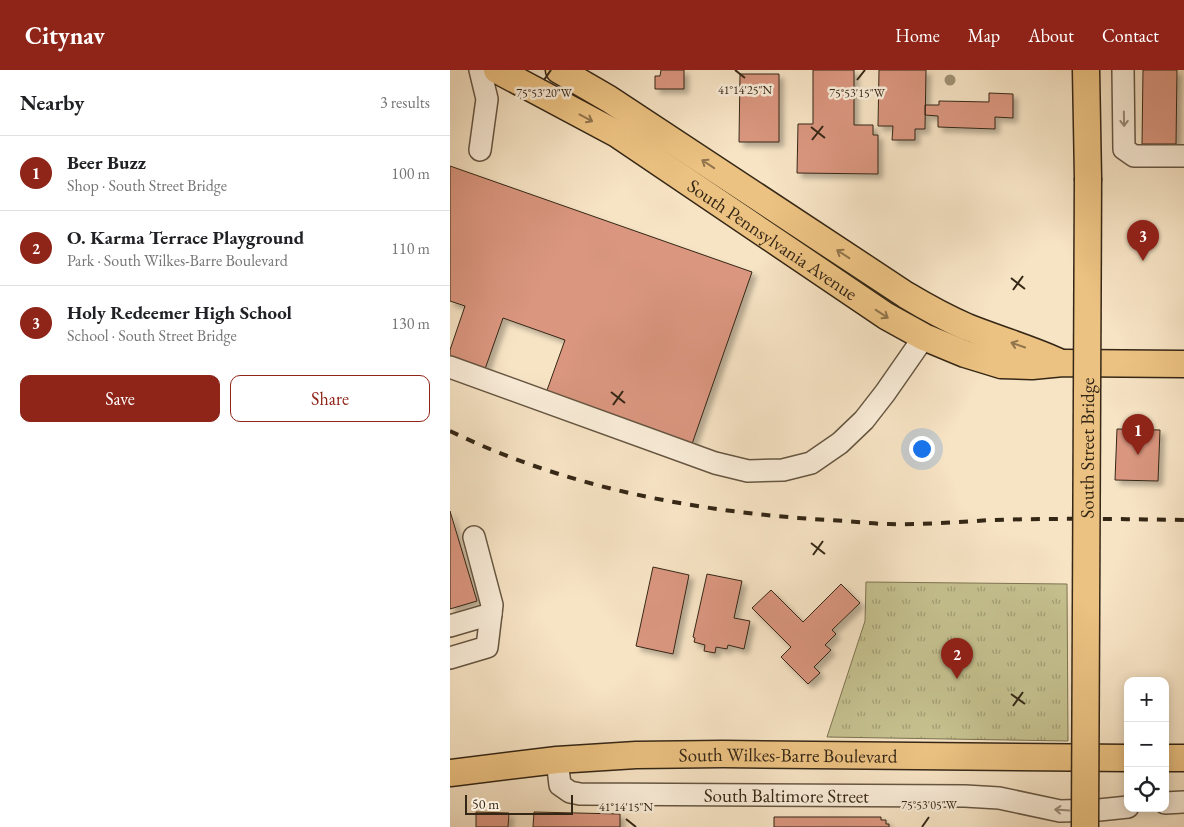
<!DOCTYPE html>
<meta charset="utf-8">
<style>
:root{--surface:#fff;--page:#f2f2f2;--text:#202124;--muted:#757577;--line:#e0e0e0;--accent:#8f2418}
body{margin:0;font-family:"EB Garamond",serif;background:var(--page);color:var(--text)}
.controls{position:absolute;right:15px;bottom:15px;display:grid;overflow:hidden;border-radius:10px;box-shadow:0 2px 12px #0003}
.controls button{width:45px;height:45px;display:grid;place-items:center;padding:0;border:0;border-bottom:1px solid var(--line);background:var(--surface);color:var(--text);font:25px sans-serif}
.scale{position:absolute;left:15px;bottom:12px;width:108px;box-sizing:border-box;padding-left:5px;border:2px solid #352716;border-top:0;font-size:14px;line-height:18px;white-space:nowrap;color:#352716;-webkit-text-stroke:4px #faedd9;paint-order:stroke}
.you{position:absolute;left:471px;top:378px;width:18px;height:18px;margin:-12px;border:4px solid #fff;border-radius:50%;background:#1a73e8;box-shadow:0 0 0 8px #1a73e833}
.badge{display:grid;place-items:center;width:32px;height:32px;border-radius:50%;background:var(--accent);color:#fff;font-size:16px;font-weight:700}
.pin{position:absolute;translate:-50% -41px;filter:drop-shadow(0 1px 2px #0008)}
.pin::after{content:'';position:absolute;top:26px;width:18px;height:15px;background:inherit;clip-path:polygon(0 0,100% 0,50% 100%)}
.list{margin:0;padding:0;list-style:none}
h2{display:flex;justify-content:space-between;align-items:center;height:65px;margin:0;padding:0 20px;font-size:21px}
h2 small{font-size:16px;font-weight:400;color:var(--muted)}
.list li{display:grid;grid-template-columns:32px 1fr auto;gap:15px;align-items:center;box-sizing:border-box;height:75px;padding:0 20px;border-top:1px solid var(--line)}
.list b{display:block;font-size:19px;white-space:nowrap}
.list p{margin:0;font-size:16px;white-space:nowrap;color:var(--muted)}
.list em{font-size:16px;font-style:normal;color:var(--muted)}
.actions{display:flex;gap:10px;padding:15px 20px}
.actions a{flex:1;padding:11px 0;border:1px solid var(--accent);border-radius:10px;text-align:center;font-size:18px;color:var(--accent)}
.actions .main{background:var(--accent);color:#fff}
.icon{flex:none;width:28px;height:28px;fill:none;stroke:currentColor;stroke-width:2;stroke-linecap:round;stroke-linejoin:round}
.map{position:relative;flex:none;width:734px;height:757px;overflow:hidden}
header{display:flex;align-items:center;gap:30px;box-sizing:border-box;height:70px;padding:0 25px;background:var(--accent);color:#fff}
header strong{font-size:24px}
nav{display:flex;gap:28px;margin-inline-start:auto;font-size:18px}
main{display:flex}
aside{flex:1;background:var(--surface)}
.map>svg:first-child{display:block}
</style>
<header>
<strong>Citynav</strong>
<nav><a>Home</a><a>Map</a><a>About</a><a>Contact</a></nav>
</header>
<main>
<aside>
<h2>Nearby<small>3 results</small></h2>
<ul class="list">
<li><span class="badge">1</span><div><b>Beer Buzz</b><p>Shop · South Street Bridge</p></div><em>100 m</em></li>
<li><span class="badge">2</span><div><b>O. Karma Terrace Playground</b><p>Park · South Wilkes-Barre Boulevard</p></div><em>110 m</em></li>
<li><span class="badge">3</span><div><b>Holy Redeemer High School</b><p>School · South Street Bridge</p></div><em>130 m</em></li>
</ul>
<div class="actions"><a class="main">Save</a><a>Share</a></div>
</aside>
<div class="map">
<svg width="734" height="757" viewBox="0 0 734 757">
<defs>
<pattern id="grass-tufts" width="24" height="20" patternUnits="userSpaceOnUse" patternTransform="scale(1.25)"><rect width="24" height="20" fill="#c5c18f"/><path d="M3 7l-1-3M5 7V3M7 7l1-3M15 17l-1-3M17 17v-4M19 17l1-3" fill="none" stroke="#a19d74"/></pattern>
<filter id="shadow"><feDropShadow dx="4.5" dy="4.5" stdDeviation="2.5" flood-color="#0004"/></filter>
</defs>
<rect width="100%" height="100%" fill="#f7e4c5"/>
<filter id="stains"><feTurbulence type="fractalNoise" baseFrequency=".004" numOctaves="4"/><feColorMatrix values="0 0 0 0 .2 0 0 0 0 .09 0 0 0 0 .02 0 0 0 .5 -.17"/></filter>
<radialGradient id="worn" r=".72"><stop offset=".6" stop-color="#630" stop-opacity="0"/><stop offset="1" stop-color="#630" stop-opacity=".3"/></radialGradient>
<path fill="url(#grass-tufts)" stroke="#7d7452" d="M416,512L617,514L618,671L377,667L415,551Z"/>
<path fill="#da967f" stroke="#352716" filter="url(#shadow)" d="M211,0H234V19H205V6H210Z
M363,0H404V55H423V65H428V104L347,103L348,54H363Z
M429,0H476L475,59H465V70H442L443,56H428Z
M693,0H727L726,74H692Z
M290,4H329V72H289Z
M539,23L563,24V48L545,47V59L488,57V46L475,45V35H489V31L539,32Z
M0,96L302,202L242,374L96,323L115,270L53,248L35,299L0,287V280L15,236L0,231Z
M667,359L710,360L708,411L665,410Z
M0,441L27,531L0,539Z
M203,497L239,505L223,584L186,576Z
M257,504L292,511L284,548L300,551L294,579L278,575L277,579L266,577L265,583L254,581L255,575L244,572L245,568L243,567Z
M391,514L410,533L382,560L386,564L375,575L381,580L364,597L370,603L358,614L331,587L341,577L302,538L321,520L353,552Z
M26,742L59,743L58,757H26Z
M84,742L170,744V757H83Z
M324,747H431V750H436V754H439V757H324Z"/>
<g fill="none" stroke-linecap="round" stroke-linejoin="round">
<g stroke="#665642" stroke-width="24">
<g id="minor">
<path d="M30,0L37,29L30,80"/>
<path d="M673,0L674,79L684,86H734"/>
<path d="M0,297L265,393L298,401L333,400L361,393L390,373L414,350L435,323L474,267"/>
<path d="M0,556L41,544"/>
<path d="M0,588L37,577L42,535L24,467"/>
<path id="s1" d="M107,690L110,715L120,722L130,724L515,726L549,728L610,741L649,740L678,737"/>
<path d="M715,733L734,732"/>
</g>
</g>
<g stroke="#352716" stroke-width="29">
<g id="major">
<path id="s2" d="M47,0L167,64L436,246L474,267L515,284L551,295L582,296L613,293L734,294"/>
<path d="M109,0L159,29L456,225C476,237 496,248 517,257C547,269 578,278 607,291"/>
<path d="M636,0L638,108"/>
<path d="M715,688H734"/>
<path id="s3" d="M0,703L107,690L186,685L273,684L678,688"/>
</g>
</g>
<use href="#minor" stroke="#faedd9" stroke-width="21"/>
<use href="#major" stroke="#ecc282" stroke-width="26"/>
<path stroke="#352716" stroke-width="4" stroke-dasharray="9 9" stroke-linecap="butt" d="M0,361C123,421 259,444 395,451C410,452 425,454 440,454C473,455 508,452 542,450C606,448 670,449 734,450"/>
<g stroke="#352716" stroke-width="29" stroke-linecap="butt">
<g id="major-bridge">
<path id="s4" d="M635,757L638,108"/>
</g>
</g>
<use href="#major-bridge" stroke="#ecc282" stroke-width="26"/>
</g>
<circle fill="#a09275" cx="500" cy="10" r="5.5"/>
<defs><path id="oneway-shaft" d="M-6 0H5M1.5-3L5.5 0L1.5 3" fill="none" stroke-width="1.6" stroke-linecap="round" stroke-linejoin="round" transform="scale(1.25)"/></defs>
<g stroke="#90744c">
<use href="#oneway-shaft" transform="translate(136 48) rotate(28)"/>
<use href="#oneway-shaft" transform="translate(258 94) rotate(-146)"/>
<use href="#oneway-shaft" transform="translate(393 184) rotate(-147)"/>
<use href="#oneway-shaft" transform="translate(432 244) rotate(33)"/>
<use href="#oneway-shaft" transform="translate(568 275) rotate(-161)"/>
</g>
<g stroke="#988a78">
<use href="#oneway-shaft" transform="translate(674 49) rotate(89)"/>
<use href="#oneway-shaft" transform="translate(612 740) rotate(-176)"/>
</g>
<path fill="none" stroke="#352716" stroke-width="2" d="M285,0L295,8M94,10L101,0M407,10L415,0M361,57L375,68M362,70L373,56M561,208L575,219M563,220L573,206M161,322L175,333M163,335L173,321M361,473L375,484M363,485L373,471M561,624L575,634M563,636L573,622M176,749L186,757M472,757L479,747"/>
<g text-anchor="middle" stroke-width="5" stroke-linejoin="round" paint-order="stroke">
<g font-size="19" fill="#352716" stroke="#faedd9">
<text dy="7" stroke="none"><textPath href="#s2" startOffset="324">South Pennsylvania Avenue</textPath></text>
<text dy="7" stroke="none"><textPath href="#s4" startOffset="379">South Street Bridge</textPath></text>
<text dy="7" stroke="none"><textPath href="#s3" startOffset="339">South Wilkes-Barre Boulevard</textPath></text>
<text dy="7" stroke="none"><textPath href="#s1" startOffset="254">South Baltimore Street</textPath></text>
</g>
</g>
<g font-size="12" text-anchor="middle" fill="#352716" stroke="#faedd9" stroke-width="5" stroke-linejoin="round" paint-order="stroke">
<text x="295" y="24">41°14'25"N</text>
<text x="94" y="27">75°53'20"W</text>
<text x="407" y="27">75°53'15"W</text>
<text x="479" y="739">75°53'05"W</text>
<text x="176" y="741">41°14'15"N</text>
</g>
<rect width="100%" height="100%" filter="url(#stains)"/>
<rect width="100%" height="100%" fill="url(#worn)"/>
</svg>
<div class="controls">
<button>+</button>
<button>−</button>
<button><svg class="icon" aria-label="locate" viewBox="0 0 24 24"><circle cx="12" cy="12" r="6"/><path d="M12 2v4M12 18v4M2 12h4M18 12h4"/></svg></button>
</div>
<div class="scale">50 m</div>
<div class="you"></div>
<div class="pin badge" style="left:688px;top:385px">1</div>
<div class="pin badge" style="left:507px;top:609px">2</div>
<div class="pin badge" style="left:693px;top:191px">3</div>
</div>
</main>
